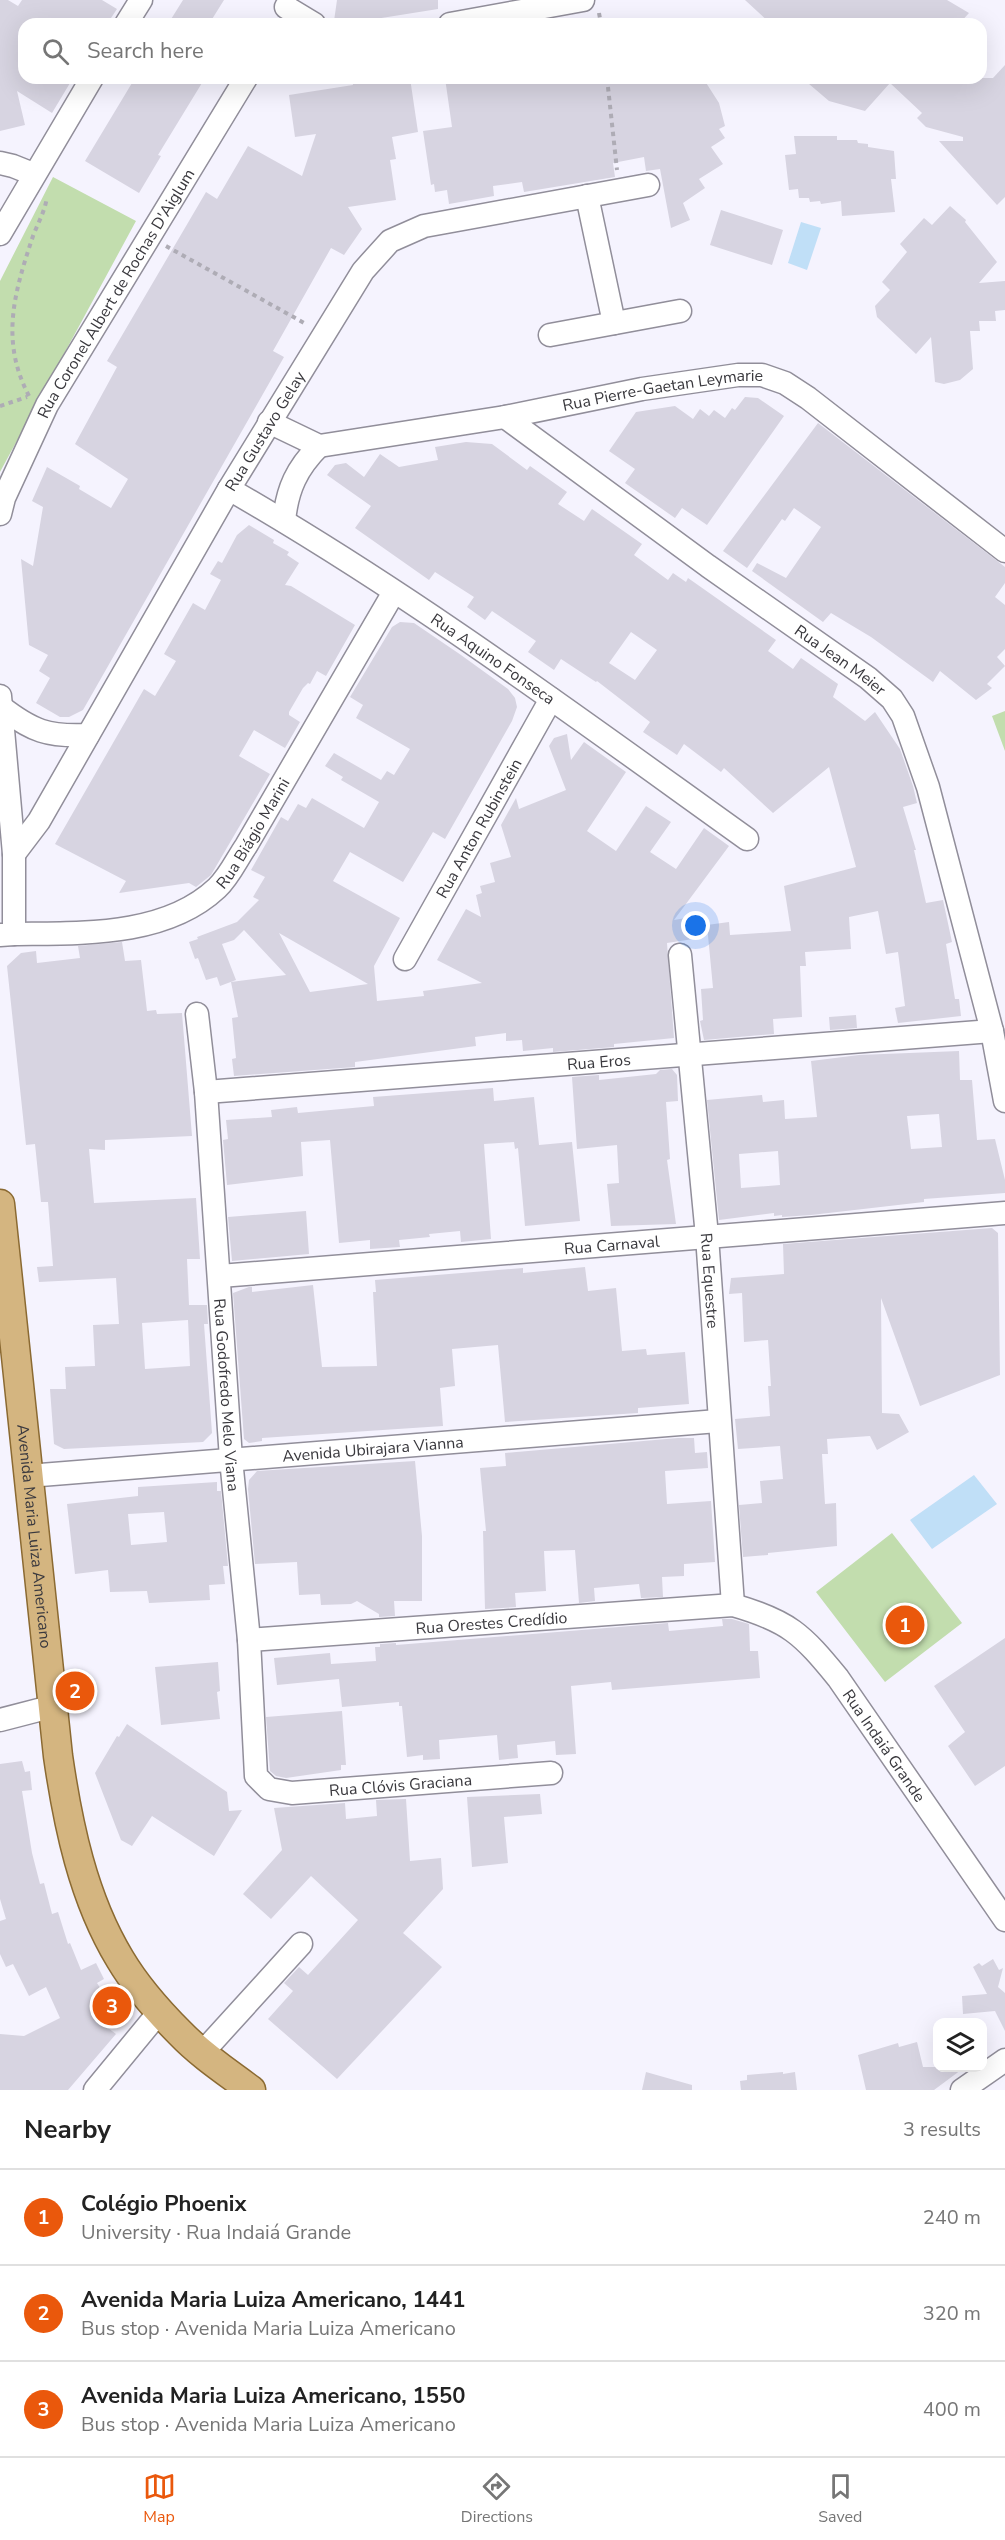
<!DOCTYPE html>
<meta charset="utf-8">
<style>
:root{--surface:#fff;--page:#f6f6f6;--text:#222;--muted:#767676;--line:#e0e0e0;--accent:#ea580c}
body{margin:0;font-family:"Nunito Sans",sans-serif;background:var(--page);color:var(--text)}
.controls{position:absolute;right:18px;bottom:18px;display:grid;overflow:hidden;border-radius:12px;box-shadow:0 6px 24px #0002}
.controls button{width:54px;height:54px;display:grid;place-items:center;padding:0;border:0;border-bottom:2px solid var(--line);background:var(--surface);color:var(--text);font:30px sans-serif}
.you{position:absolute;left:696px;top:926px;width:21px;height:21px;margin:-15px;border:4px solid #fff;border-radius:50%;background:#1a73e8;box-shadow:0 0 0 9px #1a73e833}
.badge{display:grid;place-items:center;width:39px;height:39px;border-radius:50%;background:var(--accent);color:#fff;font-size:20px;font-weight:700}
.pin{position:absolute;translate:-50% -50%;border:3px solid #fff;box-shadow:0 2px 6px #0006}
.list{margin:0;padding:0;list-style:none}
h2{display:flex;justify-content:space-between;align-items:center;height:78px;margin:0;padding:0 24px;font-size:26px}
h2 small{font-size:20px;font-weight:400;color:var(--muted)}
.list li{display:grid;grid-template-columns:39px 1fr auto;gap:18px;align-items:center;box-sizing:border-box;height:96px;padding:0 24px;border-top:2px solid var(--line)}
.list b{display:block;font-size:22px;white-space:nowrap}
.list p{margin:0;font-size:20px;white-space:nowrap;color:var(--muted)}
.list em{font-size:20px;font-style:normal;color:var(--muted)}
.icon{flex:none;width:33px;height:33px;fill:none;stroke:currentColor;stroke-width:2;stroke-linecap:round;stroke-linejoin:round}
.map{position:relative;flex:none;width:1005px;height:2090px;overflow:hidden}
.search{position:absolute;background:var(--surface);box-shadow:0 6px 24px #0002;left:18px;right:18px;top:18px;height:66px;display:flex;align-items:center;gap:15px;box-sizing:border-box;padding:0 21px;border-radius:18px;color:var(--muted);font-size:22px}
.sheet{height:366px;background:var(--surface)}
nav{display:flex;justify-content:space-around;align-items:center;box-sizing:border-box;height:84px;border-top:2px solid var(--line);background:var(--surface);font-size:16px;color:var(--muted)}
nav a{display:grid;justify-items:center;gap:3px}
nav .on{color:var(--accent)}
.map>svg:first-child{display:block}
</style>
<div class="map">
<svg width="1005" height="2090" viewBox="0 0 1005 2090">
<rect width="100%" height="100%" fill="#f5f3fe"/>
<path fill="#c2ddae" d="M53,177L136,221L0,472V281Z
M1005,711V751L992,716Z
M892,1533L962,1623L885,1682L816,1592Z"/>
<path fill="#c0dff7" d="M801,222L821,228L807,270L788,263Z
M974,1475L997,1504L932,1549L910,1520Z"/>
<path fill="#d7d4e1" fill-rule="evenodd" d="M0,0H8L18,6L22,0H102L117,9L107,24H24V78H73L52,113L17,91L25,125L0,131Z
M183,0H224L209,24H168Z
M337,0H438V9L350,23L334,21Z
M745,0H947L969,13L959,24H771Z
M1005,65V197L997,205L939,141H963V137L926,127L917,118L922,113L890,83L865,111L829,101L802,78H993Z
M135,78H205L158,155L161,156L139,193L85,161Z
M352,78H410L418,132L392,137L396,159L390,160L396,200L348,207L362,229L344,255L331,248L273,351L284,357L83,710L69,717H60L36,703L50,678L39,671L48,655L29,645L21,559L33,566L43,507L32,501L47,467L80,486L79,489L111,508L128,479L75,444L117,367L107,361L206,192L217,199L248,146L302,176L316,134L295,137L289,95L353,85Z
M445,78H703L719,103L725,126L719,129L725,138L711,147L723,164L699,179L705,188L683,203L690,220L671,228L660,169L646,171L644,157L613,163L615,177L524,192L522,182L493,186L494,196L449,204L447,190L435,192L434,184L431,185L423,131L452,127Z
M794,136H837V140H857L858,143L868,144V147L894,151L896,179H891L895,212L842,216L841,201L821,204L820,201L810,202L809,198H799L798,189L789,190L785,155L796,154Z
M950,206L966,220L965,222L997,262L979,283L1005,281V310L995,311L996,321H979L980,331H970L973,369L960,380L944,384L935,382L931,337L916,354L877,317L875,306L890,290L882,282L907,252L900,244L924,218L932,225Z
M721,210L783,230L772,265L710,245Z
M745,397L758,398L784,416L707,525L682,508L675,518L625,483L635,469L609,451L636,412L675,406L693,419L700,409L709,416L714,410L725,418L732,408L735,410Z
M818,423L1005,567V583L995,597L1005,605V649L997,657L1005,666L987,684L992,688L976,700L940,671L933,682L871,637L831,613L823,622L752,571L757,563L786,578L821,527L794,508L785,521L782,519L747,568L723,551Z
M466,442L492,444L527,470L530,466L567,492L558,504L584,521L592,509L642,544L634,555L668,580L673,573L686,582L688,578L776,640L768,651L793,669L801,658L838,684L833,697L865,721L875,712L900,749L913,786L917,803L903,807L916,850H914L926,903L943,900L952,942L946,944L955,999H959L961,1016L898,1023L895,1008L905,1006L898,952L886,954L878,911L849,917L851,949L805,952L806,966H800L802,1017L773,1019L774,1034L704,1040L700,1021L703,1020L701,989L713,988L707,925L729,922L730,935L791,931L784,886L856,867L829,767L773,813L724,768L721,772L684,744L677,755L643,732L650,722L597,681L596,682L561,659L554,670L528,652L536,641L492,611L485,620L467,607L474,597L435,572L429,580L355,528L371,506L327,475L335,465L346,463L364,477L380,454L399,467L438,460L435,447ZM631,632L657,650L635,680L609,663Z
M249,525L274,540L273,543L289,552L287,555L299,563L285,585L291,586L355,625L326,676L317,671L310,684L308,683L303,688L289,712V715L300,722L285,748L254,730L239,756L270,774L211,875L196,887L189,883L119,893L126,881L55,844L144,689L155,696L176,661L164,654L193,603L205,610L221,580L210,574L218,561L222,563L237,535Z
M400,622L414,623L461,655L508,689L515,698L517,707L512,721L445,839L433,832L403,882L350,852L333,881L400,918L374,966L377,1001L424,996L423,991L482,983L437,960L466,909L481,917L476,895L482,893L480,886L495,882L490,863L511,857L501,825L516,798L519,809L566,790L549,746L554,738L567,734L571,760L584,742L626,772L587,831L616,851L646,806L671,822L650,852L676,869L704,828L729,846L674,920L698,916L700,938L667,943L674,1038L614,1044V1047L553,1052V1048L523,1051L522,1040L506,1041V1033L475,1037L476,1046L355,1062V1067L234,1076L232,1059L236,1058L232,1018L238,1017L231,982L286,975L244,930L234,940L222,944L236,980L220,986L217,977L206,980L198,958L195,959L189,942L198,939L197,937L237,922L259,900L253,897L265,877L251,870L281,817L288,821L298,804L306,808L312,798L364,828L379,802L341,780L343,777L325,766L334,753L381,780L387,771L394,775L410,749L356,718L363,705L350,697L392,627ZM279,933L368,984L310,992Z
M122,942L125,961L141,960L147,1011L156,1010L157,1014L182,1013L192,1136L105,1140V1150L89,1149L94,1203L196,1198L200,1259H187L189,1305H207L208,1324H204L212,1433L203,1442L64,1449L54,1444L50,1389H66L65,1367L95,1366L93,1325L119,1324L116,1278L39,1282L37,1267L53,1266L48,1202H41L35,1144L26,1145L7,966L21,953L36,951L37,963L80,958L78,946ZM188,1320L190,1366L145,1369L142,1323Z
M856,1015L857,1028L830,1030L829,1017Z
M959,1051L960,1080H972L977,1140L995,1139L1005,1180V1193L924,1199V1202L811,1215L782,1217V1215L774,1216V1213L719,1220L707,1100L762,1095L763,1102L784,1100L785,1119L817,1117L811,1061L859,1055ZM939,1114L942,1147L911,1149L907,1116ZM778,1151L780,1185L741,1188L739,1154Z
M672,1069L677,1075L678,1101L666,1102L670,1159L667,1160L676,1224L611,1226L607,1184L619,1183L617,1145L577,1149L572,1077L599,1075V1080L656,1074L660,1070Z
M493,1088L494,1101L534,1097L539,1145L572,1142L580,1221L525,1226L518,1148L515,1149L514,1142L484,1144L491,1239L461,1242L460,1231L429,1234L430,1237L399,1240L400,1247L370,1249V1240L339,1243L330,1140L301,1142L303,1176L227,1185L223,1140L228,1139L226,1120L272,1117L271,1110L297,1107L298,1113L374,1106L373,1097Z
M306,1211L309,1254L232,1261L228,1217Z
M992,1228L998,1233L1000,1375L920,1406L881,1298L882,1413L899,1414L909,1432L877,1450L870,1436L827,1439L828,1454H822L825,1504L836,1503L837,1546L768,1553V1555L743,1557L739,1505L762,1503L760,1481L783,1479L780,1446L738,1449L735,1419L770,1416L768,1386H771L768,1340L744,1342L742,1293L729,1294L731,1278L784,1274L783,1244Z
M585,1267L588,1291L616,1288L622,1351L646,1349L647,1355L685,1352L689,1404L638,1408V1413L505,1422L498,1345L452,1349L455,1386L440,1388L443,1426L262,1438V1441L249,1443L244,1439L233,1293L249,1287H252V1292L313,1285L322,1367L377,1366L373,1292H376L375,1280L523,1268V1273Z
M678,1438H694L695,1453L707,1452L708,1468L665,1471L667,1504L711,1501L715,1562L684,1564V1576L662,1577L663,1597L641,1598L639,1584L594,1588L595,1601L579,1603L575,1550L544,1551L546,1591L515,1593L516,1607L485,1609L483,1531H486L480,1468L506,1466L505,1453Z
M415,1461L422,1536V1601H394L395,1616L379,1617V1614L357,1601L351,1604L321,1605L320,1594L299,1595L297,1562L255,1564L248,1489L249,1480L257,1471Z
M217,1482V1491H221L228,1566H223L225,1584L209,1585L210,1600L149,1603L147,1591L110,1592L108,1570L75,1574L67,1504L138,1496V1487ZM164,1512L167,1542L131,1545L128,1514Z
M722,1619H732L749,1624L750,1651H758L760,1678L612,1690L611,1682L571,1686L576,1754L556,1755L555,1741L517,1745L518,1758L499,1760L497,1735L439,1740L440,1759L423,1760V1755L407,1757L402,1706H399V1702L342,1707L339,1679L277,1685L274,1658L330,1653L331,1664L376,1661L375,1647H380V1644L396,1643V1645L668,1623L669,1631L723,1626Z
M1005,1638V1766L975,1786L948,1746L965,1732L934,1686Z
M218,1662L220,1691L217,1692L220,1719L161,1725L155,1667Z
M342,1711L346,1765H341V1770L286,1778L276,1776L270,1771L266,1717Z
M127,1724L227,1792L229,1811L242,1810L214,1856L152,1816L132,1846L121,1840L95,1773L117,1736L119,1737Z
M22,1761L25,1772L30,1771L32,1790L22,1791L32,1853L40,1884L44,1883L52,1914L58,1912L68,1944L70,1943L81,1970L96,1963L104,1979L97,1983L113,2008L112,2015L104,2025L116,2034L68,2090H0V2034L24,2036L60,2018L46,1987L29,1996L13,1964L6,1967L0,1954V1921L6,1919L0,1899V1764Z
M540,1794L542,1814L504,1817L508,1863L472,1867L467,1797Z
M406,1799L410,1861L441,1858L443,1889L403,1933L442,1967L337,2079L268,2019L293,1991L284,1983L299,1967L308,1975L358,1920L311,1876L271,1919L243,1894L282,1850L274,1808L345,1803L346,1819L377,1816L376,1800Z
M993,1959L999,1970L1003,1968L998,1987L1005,1993V2031L995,2011L963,2014L962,1996L987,1994L973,1967L979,1963L982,1966Z
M917,2042L923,2067H965L934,2090H866L858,2055L898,2043L899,2047Z
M646,2072L692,2085V2090H642Z
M783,2072V2074L795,2072L797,2090H741L740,2081L747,2080V2075Z"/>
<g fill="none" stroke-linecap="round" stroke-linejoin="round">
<g stroke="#918e9a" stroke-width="25">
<g id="minor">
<path d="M286,7L314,24"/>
<path d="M126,24L141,0"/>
<path d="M450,24L583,0"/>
<path d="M0,163L13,166L33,174"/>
<path d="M587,196L614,323"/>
<path d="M0,234L92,78"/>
<path d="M550,335L680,311"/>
<path id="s1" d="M505,417L708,566L868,678L892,699L903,716L928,787L992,1031L1005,1101"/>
<path id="s2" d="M269,422L319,446L505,417L642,389L738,375H762L785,383L808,398L1005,551"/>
<path id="s3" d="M229,489C410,593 578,718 747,839"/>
<path id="s4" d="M0,514L4,498L47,405L246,78"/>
<path d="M284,521C287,489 297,468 319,446"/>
<path d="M0,696L14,854V934L0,935"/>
<path d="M1,707C32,731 48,737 88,735"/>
<path id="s5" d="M14,854L39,821L229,489L363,271L390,241L424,226L648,185"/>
<path id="s6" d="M14,934C81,933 165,937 217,888C229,877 237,859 246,846L394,592"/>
<path id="s7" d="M680,955L707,1236L733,1605"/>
<path id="s8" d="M405,959L551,699"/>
<path id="s9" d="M197,1014L206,1092L231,1459L249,1640L256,1776L269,1789L292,1793L551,1773"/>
<path id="s10" d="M206,1092L992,1031"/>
<path id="s11" d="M220,1276L1005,1213"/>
<path id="s12" d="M28,1476L718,1421"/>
<path id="s13" d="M249,1640L733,1605C789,1621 802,1634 838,1678L1005,1920"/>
<path d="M0,1720L54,1706"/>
<path d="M202,2053L301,1944"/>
<path d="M95,2090L160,2011"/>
<path d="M962,2090L1005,2060"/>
</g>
</g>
<g stroke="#8b6a32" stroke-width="31">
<g id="major">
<path id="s14" d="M0,1204L58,1756C68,1825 83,1898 120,1959C136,1986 158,2011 180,2033C201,2055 227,2072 251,2090"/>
</g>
</g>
<path stroke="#aeacb5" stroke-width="4" stroke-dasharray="4.5 4.5" stroke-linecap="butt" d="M599,13L601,24
M607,78L617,170
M166,246L306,324
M29,396C0,341 14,293 33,236C38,223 45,211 47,197
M0,406L27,397"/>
<use href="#minor" stroke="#fff" stroke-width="22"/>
<use href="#major" stroke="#d4b580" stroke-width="28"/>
</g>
<g text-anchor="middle" stroke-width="5" stroke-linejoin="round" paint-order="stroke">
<g font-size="16" fill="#3a393e" stroke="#f5f3fe">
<text dy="6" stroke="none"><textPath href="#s4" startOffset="250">Rua Coronel Albert de Rochas D'Aiglum</textPath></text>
<text dy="6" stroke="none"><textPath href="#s2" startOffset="404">Rua Pierre-Gaetan Leymarie</textPath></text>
<text dy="6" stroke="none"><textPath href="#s5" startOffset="492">Rua Gustavo Gelay</textPath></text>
<text dy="6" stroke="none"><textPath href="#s3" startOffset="314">Rua Aquino Fonseca</textPath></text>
<text dy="6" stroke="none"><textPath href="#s1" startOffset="414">Rua Jean Meier</textPath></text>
<text dy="6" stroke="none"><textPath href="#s8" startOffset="150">Rua Anton Rubinstein</textPath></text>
<text dy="6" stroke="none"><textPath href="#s6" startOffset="279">Rua Biágio Marini</textPath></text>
<text dy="6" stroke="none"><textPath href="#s10" startOffset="394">Rua Eros</textPath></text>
<text dy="6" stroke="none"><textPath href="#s11" startOffset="393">Rua Carnaval</textPath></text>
<text dy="6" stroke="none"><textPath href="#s7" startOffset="327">Rua Equestre</textPath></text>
<text dy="6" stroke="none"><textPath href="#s9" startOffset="382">Rua Godofredo Melo Viana</textPath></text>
<text dy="6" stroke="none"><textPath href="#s12" startOffset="346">Avenida Ubirajara Vianna</textPath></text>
<text dy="6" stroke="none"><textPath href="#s14" startOffset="334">Avenida Maria Luiza Americano</textPath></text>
<text dy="6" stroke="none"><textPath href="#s13" startOffset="243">Rua Orestes Credídio</textPath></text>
<text dy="6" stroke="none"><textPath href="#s13" startOffset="698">Rua Indaiá Grande</textPath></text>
<text dy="6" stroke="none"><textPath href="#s9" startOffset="915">Rua Clóvis Graciana</textPath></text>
</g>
</g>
</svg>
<div class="controls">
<button><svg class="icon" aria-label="layers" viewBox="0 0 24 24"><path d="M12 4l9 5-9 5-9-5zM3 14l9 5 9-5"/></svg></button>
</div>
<div class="you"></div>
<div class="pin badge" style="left:905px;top:1625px">1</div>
<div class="pin badge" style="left:75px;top:1691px">2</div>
<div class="pin badge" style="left:112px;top:2006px">3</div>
<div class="search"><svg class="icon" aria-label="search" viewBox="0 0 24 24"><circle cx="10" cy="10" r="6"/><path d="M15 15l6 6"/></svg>Search here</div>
</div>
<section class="sheet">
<h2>Nearby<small>3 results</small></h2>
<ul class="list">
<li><span class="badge">1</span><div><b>Colégio Phoenix</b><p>University · Rua Indaiá Grande</p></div><em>240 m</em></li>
<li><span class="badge">2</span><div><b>Avenida Maria Luiza Americano, 1441</b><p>Bus stop · Avenida Maria Luiza Americano</p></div><em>320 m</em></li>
<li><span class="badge">3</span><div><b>Avenida Maria Luiza Americano, 1550</b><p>Bus stop · Avenida Maria Luiza Americano</p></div><em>400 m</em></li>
</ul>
</section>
<nav>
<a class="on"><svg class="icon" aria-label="map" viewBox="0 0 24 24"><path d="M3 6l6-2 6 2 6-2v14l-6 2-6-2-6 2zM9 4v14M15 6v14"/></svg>Map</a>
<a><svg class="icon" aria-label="directions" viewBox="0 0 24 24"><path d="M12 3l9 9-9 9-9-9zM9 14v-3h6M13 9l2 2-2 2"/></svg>Directions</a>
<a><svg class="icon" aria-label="saved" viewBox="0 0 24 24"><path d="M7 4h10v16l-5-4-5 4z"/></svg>Saved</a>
</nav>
